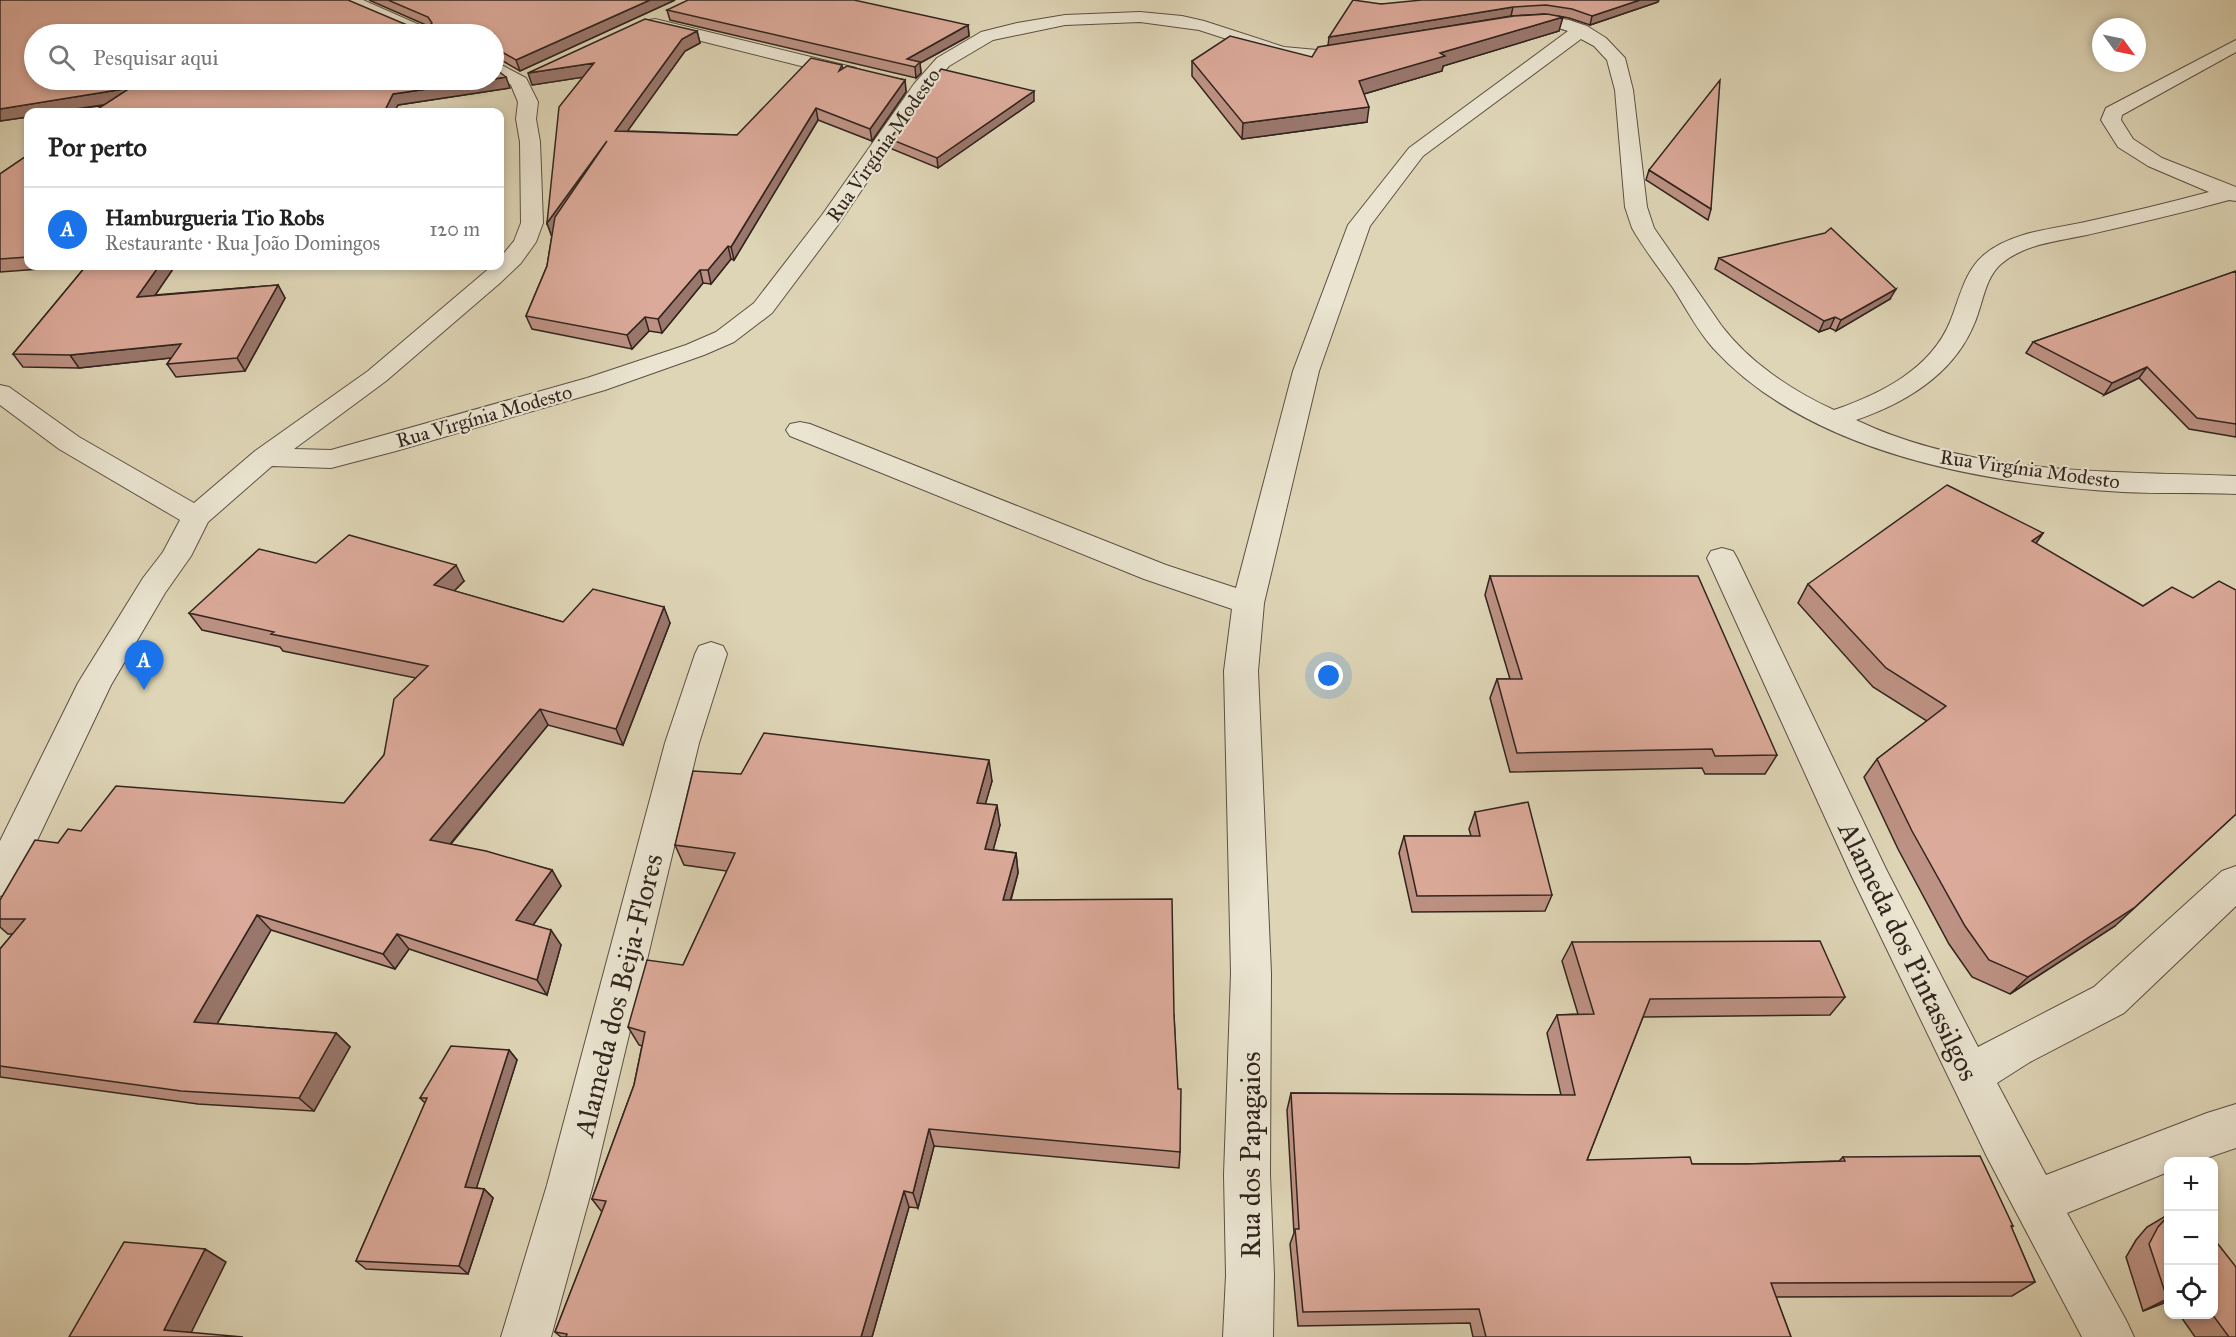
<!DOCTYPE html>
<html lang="pt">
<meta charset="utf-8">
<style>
:root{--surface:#fff;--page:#f2f2f2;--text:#222;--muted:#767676;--line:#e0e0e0;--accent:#1a73e8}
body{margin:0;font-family:"IM FELL Great Primer",serif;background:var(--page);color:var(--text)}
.controls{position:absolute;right:18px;bottom:18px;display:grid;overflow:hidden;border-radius:12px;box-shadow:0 3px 9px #0003}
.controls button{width:54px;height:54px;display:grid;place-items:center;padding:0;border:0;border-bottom:2px solid var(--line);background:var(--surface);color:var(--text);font:30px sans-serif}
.compass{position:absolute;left:2092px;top:18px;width:54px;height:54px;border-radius:50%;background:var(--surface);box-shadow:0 3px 9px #0003;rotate:123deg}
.you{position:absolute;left:1329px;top:676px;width:21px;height:21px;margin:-15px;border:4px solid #fff;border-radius:50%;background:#1a73e8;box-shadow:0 0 0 9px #1a73e833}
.badge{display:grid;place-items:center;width:39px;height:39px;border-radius:50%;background:var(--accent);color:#fff;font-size:20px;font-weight:700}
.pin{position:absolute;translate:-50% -50px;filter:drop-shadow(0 2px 3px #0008)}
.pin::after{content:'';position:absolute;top:32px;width:21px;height:18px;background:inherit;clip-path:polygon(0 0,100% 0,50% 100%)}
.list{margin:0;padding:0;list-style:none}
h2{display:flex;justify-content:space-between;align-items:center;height:78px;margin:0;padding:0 24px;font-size:26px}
h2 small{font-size:20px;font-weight:400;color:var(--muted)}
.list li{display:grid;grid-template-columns:39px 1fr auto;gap:18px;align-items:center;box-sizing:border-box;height:84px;padding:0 24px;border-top:2px solid var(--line)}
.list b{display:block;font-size:22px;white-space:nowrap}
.list p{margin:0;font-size:20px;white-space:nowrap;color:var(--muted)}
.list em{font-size:20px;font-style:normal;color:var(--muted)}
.icon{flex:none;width:33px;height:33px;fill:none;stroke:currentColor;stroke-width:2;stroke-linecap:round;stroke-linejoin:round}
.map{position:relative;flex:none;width:2236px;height:1337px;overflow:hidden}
.search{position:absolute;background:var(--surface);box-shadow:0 3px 9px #0003;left:24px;top:24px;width:480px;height:66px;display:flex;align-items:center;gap:15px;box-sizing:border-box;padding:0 21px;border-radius:33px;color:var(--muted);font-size:22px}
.panel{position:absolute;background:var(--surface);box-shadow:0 3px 9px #0003;left:24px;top:108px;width:480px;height:162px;border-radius:12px}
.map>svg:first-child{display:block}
</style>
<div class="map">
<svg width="2236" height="1337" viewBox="0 0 2236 1337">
<rect width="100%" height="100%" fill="#ded5b6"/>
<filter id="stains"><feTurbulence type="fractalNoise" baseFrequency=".00333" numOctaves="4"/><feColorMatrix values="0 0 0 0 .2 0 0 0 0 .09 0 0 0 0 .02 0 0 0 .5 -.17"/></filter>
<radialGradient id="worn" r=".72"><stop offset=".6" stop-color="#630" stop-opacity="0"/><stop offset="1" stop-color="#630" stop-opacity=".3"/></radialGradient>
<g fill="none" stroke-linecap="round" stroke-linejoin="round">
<g stroke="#5c5044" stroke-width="2">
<path id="street" d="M341,0H363L431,30L434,34H412L343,4Z
M1140,12L1182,16L1204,21L1284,47L1317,50L1356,45L1362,46L1365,50L1362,54L1356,55L1317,60L1282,57L1199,30L1140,22L1065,25L993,40L949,66L928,92L838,225L772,313L734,342L704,355L605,390L396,451L331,468L272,466L208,522L191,556L165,593L111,685L13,891L0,896V841L78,683L143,578L163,552L180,520L59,449L0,405V385L9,387L79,437L194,503L255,451L368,371L492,266H500V258L514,241L521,223L520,142L516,119L518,102L511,85L494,74V61L526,78L538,102L536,119L540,142L543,223L536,242L521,263L500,283L386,381L294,449L331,450L587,378L686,345L716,332L754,303L822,215L914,84L937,58L981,32L1017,23L1065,15Z
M1544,16L1569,20L1587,26L1606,38L1625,58L1633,90L1647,207L1654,228L1721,325C1749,362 1792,391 1834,410C1880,394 1930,370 1950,322C1960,298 1964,271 1985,254C2012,232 2052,229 2085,222C2126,213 2168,203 2209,192L2148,166L2118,147L2101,120L2106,108L2236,40V52L2122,115L2121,120L2133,139L2162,158L2236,187V201L2229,200C2182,213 2134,224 2087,235C2058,241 2024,244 2001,264C1985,278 1983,303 1975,322C1955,373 1906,403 1856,420C1974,476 2109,471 2236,476V494C2198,492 2160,494 2123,492C1986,484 1810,454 1713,348C1697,330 1686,308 1673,288C1659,268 1644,249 1632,228L1625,207L1615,90L1607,60L1594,46L1581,39L1423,156L1370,226L1319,371L1264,603L1258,671L1271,973L1270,1175L1274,1275L1273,1337H1223L1226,1275L1224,1175L1231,973L1224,671L1232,609L1144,579L790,436L786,430L790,424L800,422L810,424L1166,565L1236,588L1293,371L1348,225L1409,148L1568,31C1549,23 1530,31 1511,27L1508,23L1511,19Z
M655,19L856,68L858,72L856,76L849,78L649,28L646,24L649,20Z
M1722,548L1733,551L1737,558L1887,871L1978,1047L2094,987L2222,871L2236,866V906L2124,1013L2030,1062L1997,1083L2046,1175L2207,1113L2236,1104V1148L2195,1162H2168V1172L2067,1213L2126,1320L2134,1337H2082L1987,1157L1853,879L1707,558L1711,551Z
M711,642L723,646L727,654L699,743L593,1185L551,1337H501L547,1185L665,743L695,654L699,646Z"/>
</g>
<use href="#street" fill="#eae4d0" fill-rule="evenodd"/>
</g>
<path fill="#bd9284" stroke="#31241e" stroke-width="1.5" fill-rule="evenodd" d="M0,0L407,25H426L369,0H675L520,71L501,60L494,59V34H34L510,88L398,105L394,112H93L105,105L0,121Z
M1658,2L1590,25L1569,18L1557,16L1559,31L1443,66L1442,71L1364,94L1367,122L1242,139L1192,76V61L1312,57L1381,4ZM1545,14L1351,42L1511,16Z
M667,10L968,25L969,36L920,63L921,73L916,78L670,20Z
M697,31L700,43L685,51L627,131L737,135L842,65L843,69L905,80L906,92L872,141L818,120L734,260L731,259L711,284L703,283L662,333L649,331L632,349L532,329L526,316L547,266L552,235V237L547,223L583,77L532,85Z
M1034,101L938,168L892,149L890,139Z
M28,155V266H81L0,272V174Z
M1649,170L1711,209L1708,220L1646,180Z
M1719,258L1890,299L1836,331L1830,328L1819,332L1715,269Z
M86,266H175L155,295L278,285L285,298L245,371L176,377L167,364L171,358L79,368L23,367L13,354Z
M2236,271V437L2189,429L2139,378L2104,395L2026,353L2033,342Z
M2043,533L2036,543L2115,926L2010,994L1972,977L1949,944L1898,849L1864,777L1877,759L1927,721L1873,687L1798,603L1808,584Z
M316,563L464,581L454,591L563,622L670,623L623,745L548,725L451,844L552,870L561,886L533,925L561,945L547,995L409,949L395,969L271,930L217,1024L336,1033L350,1047L314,1111L198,1104L0,1077V949L13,934H8L0,927V900L58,843L344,803L384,755L416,678L283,651L280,647L202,630L189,613Z
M1490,576L1777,755L1765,774H1705L1702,768L1510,772L1490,698L1497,679H1510L1485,595Z
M741,774L992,781L985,804L1000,825L993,850L1016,853L1018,873L1011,900L1174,1015L1180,1152L1179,1168L934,1146L918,1208L909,1207L872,1337H561L555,1332L602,1212L592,1199L634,1085L642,1046L639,1045L628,1027L683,965L727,871L684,865L675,845Z
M1475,812L1552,895L1545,911L1412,912L1399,853L1404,836H1471L1469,829Z
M1572,942L1845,997L1830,1015L1643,1017L1587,1160L1692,1164H1746L1839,1161L1843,1157L2013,1226L2011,1227L2035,1282L2012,1296L1776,1297L1791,1337H1473L1470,1323L1298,1326L1290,1244L1294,1233L1287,1110L1291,1093L1561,1095L1547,1033L1557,1015L1578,1014L1562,961Z
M509,1050L517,1060L476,1188L484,1189L493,1198L468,1274L366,1269L356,1261L425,1103L420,1098Z
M2169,1214V1301L2143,1311L2126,1257L2136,1240L2147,1227Z
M2179,1314H2214L2236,1337H2195Z"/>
<path fill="#9a776c" stroke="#31241e" stroke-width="1.5" d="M650,0H675L520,71L516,60Z
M1640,0H1659L1658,2L1590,25L1592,16Z
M1513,7L1511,16L1328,46L1329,37Z
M1563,17L1559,31L1443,66L1442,71L1357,96L1359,81L1440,53Z
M968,25L969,36L920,63L921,73L916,78L915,67L907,59Z
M697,31L700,43L685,51L619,143L615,131L682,39Z
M594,63L598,75L532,85L528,73Z
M506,77L510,88L398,105L394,112H384L393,94Z
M905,80L906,92L872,141L870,129Z
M130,88L136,100L55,112H28V117L0,121V109Z
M1034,91V101L938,168L937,158Z
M1369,107L1367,122L1242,139L1243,123Z
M816,108L818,120L734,260L731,247Z
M607,141L611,154L552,237L547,223Z
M728,246L731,259L711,284L708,270Z
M159,266H175L145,310L137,297Z
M700,270L703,283L662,333L658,319Z
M278,285L285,298L245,371L237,358Z
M1896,289L1890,299L1836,331L1841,320Z
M645,317L649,331L632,349L627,335Z
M1835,317L1830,328L1819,332L1824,321Z
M181,344L189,356L79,368L70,355Z
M2147,367L2139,378L2104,395L2112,383Z
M2043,533L2030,552L2032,541Z
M456,565L464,581L443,602L434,585Z
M664,607L670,623L623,745L616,729Z
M540,709L548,725L441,855L430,840Z
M989,760L992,781L980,823L977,803Z
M997,805L1000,825L988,869L985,849Z
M2236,814L2115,926L2010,994L2028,977Z
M1016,853L1018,873L1005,919L1003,900Z
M552,870L561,886L526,935L516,920Z
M257,915L271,930L210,1036L194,1022Z
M551,930L561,945L547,995L537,980Z
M397,934L409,949L395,969L383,954Z
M336,1033L350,1047L314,1111L299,1098Z
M509,1050L517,1060L474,1196L465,1187Z
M929,1129L934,1146L918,1208L913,1193Z
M484,1189L493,1198L468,1274L459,1266Z
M904,1191L909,1207L872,1337H861Z
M205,1249L226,1262L189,1337L164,1330Z
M2169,1298V1301L2143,1311Z"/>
<path fill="#dcaa9a" stroke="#31241e" stroke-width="1.5" d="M0,0H348L407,25H430L432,23L428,17L388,0H650L516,60L497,49H494V34H34V80H490L393,94L384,112H93L130,88L0,109Z
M688,0H854L968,25L907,59L920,62L915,67L667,10Z
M1353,0L1381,4L1422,0H1640L1592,16L1572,9L1546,5L1513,7L1329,37Z
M1547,14L1563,17L1440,53L1445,56L1359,81L1369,107L1243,123L1192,61L1230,36L1312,57L1318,47L1514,16Z
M645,19L697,31L682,39L615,131L737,135L811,58L842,65L839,71L847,66L905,80L870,129L816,108L731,247L728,246L708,270H700L658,319L645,317L627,335L526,316L547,266L555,217L607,141L547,223L559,107L594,63L528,73Z
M494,68L506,77L494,79Z
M941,69L1034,91L937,158L890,139Z
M1720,80L1711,209L1649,170Z
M28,155V257L0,259V174Z
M1831,228L1896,289L1841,320L1835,317L1824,321L1719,258L1825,233Z
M86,266H159L137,297L278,285L237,358L167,364L181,344L70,355L13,354Z
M2236,271V424L2197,418L2147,367L2112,383L2033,342Z
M1947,485L2043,533L2032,541L2143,606L2172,587L2193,598L2219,581L2236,590V814L2134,908L2028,977L1989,960L1965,926L1912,831L1877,759L1946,706L1886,668L1808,584Z
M349,535L456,565L434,585L563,622L593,589L664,607L616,729L540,709L430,840L486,851L552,870L516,920L551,930L537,980L397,934L383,954L257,915L194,1022L336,1033L299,1098L181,1091L0,1066V949L25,919H0V900L35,840L58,843L68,829L81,831L116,786L344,803L384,755L394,699L428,666L271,634L274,632L189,613L259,549L316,563Z
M1490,576H1698L1777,755L1715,756L1712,749L1517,753L1497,679H1522Z
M764,733L989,760L977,803L997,805L985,849L1016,853L1003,900L1172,899L1174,1015L1178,1089H1181L1180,1152L929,1129L913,1193L904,1191L861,1337H566L567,1334L555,1332L606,1201L592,1199L634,1085L645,1032L628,1027L647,960L683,965L735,853L675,845L693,771L741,774Z
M1528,802L1552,895L1417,896L1404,836H1480L1475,812Z
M1820,941L1845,997L1650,999L1587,1160L1690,1157L1692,1164H1746L1845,1161L1843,1157L1980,1156L2013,1226H2011L2035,1282L1771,1283L1791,1337H1486L1479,1309L1303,1312L1295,1229H1299L1291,1093L1575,1095L1557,1015L1594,1014L1572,942Z
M451,1046L509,1050L465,1187L484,1189L459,1266L356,1261L427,1098H420Z
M2169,1215V1298H2167L2149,1244L2158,1227Z
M2214,1239L2236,1267V1337H2229L2212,1314H2214Z
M124,1242L205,1249L164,1330L243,1337H69Z"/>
<g text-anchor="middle" stroke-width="4.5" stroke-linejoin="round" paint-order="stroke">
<g font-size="20" fill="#31241e" stroke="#eae4d0">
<text transform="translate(883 145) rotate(-55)" y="7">Rua Virgínia Modesto</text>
<text transform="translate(484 416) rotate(-16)" y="7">Rua Virgínia Modesto</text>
<text transform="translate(2030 469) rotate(8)" y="7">Rua Virgínia Modesto</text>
</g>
<g font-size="28" fill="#31241e" stroke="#eae4d0">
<text transform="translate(1909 951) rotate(64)" y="10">Alameda dos Pintassilgos</text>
<text transform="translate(618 995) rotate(-76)" y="10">Alameda dos Beija-Flores</text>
<text transform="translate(1250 1155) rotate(-90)" y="10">Rua dos Papagaios</text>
</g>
</g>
<rect width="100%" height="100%" filter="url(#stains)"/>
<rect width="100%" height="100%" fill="url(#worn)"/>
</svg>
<div class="controls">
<button>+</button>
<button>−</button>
<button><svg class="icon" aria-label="locate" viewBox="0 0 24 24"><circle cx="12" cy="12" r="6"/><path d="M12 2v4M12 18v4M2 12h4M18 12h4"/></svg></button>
</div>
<svg class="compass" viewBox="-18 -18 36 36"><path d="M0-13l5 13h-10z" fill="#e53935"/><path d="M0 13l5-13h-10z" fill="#767676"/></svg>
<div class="you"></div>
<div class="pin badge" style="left:144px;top:690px">A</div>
<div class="search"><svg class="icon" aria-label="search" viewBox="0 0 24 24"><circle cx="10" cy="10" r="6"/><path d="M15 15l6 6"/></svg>Pesquisar aqui</div>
<section class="panel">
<h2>Por perto<small></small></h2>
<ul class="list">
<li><span class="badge">A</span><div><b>Hamburgueria Tio Robs</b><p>Restaurante · Rua João Domingos</p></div><em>120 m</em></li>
</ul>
</section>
</div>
